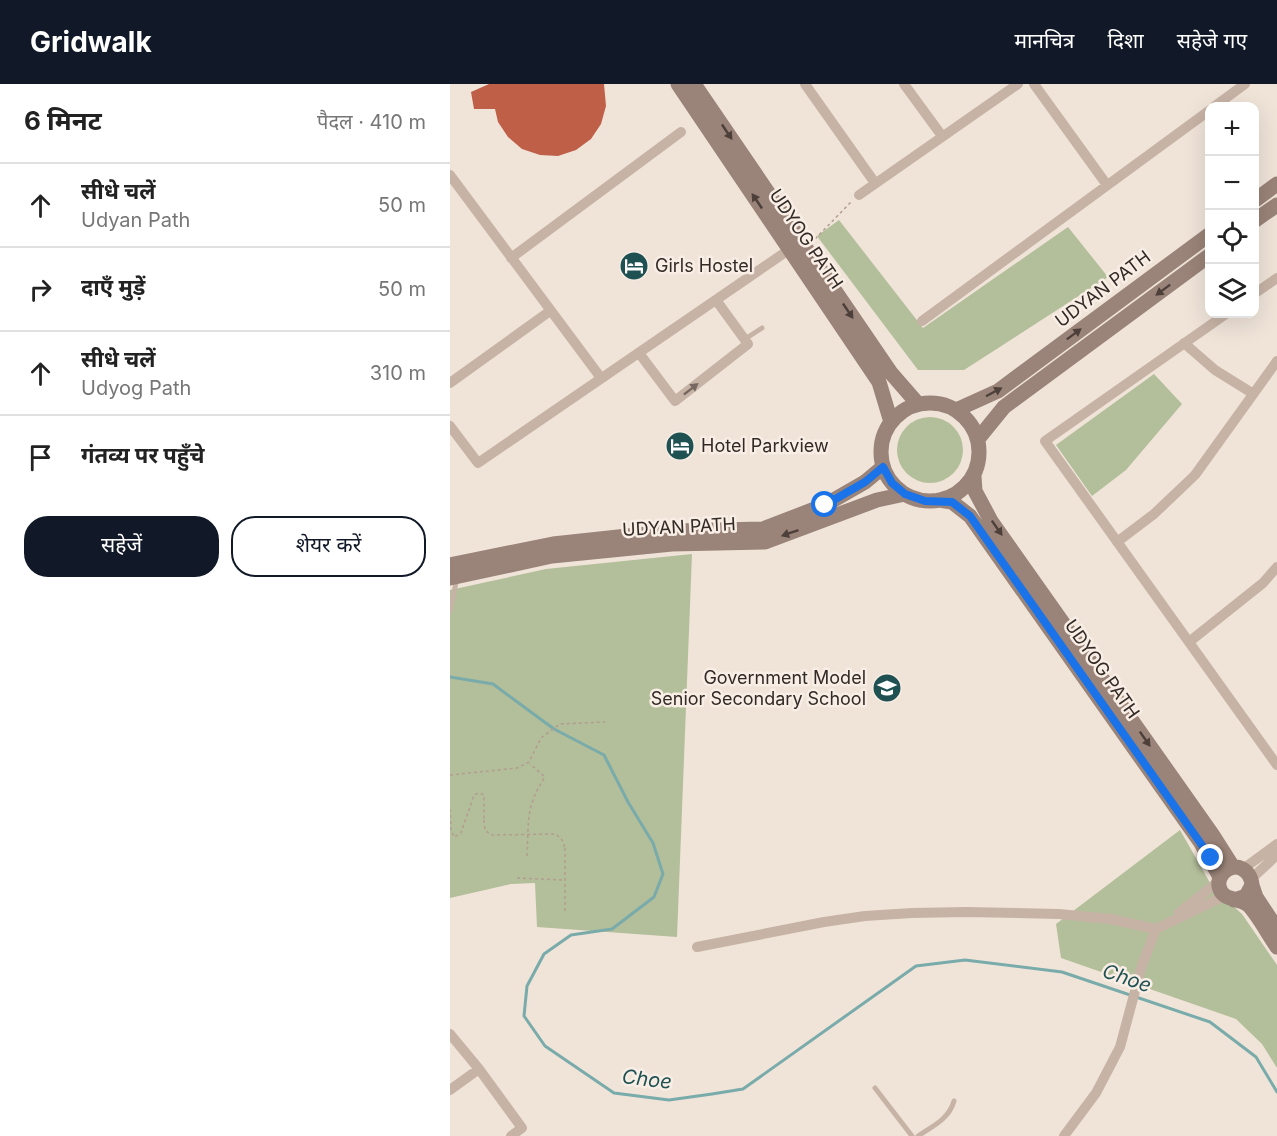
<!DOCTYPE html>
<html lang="hi">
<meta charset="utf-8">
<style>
:root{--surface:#fff;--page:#f6f6f6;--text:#222;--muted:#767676;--line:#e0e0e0;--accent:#111827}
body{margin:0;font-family:Inter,"Noto Sans Devanagari",sans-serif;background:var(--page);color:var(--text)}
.controls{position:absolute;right:18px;top:18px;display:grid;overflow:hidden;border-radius:12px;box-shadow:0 6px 24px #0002}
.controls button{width:54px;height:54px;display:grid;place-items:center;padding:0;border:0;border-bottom:2px solid var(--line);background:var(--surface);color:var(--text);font:30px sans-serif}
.stop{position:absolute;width:18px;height:18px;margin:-14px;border:4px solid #1a73e8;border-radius:50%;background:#fff}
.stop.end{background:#1a73e8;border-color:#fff;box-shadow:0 2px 6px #0008}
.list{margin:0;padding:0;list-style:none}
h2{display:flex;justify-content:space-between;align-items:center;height:78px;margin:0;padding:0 24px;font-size:26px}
h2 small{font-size:20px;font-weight:400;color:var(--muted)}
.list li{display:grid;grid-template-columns:39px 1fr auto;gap:18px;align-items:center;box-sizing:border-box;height:84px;padding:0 24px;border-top:2px solid var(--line)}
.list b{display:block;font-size:22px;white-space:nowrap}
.list p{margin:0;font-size:20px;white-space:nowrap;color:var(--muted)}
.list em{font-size:20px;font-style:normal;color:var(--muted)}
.actions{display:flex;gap:12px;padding:18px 24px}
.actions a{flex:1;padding:14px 0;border:2px solid var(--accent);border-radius:24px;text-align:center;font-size:21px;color:var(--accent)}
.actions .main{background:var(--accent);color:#fff}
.icon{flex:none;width:33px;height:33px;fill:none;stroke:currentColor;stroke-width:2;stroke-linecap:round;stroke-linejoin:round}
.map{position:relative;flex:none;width:827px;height:1052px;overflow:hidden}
header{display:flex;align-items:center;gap:36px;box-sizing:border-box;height:84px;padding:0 30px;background:var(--accent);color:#fff}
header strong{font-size:28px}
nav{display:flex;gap:33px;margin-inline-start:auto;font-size:21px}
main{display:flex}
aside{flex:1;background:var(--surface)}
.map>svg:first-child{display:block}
</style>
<header>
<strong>Gridwalk</strong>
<nav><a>मानचित्र</a><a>दिशा</a><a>सहेजे गए</a></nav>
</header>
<main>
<aside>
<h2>6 मिनट<small>पैदल · 410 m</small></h2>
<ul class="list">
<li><svg class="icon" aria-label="ahead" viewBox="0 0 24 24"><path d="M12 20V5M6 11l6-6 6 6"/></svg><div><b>सीधे चलें</b><p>Udyan Path</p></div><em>50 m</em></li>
<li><svg class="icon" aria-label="right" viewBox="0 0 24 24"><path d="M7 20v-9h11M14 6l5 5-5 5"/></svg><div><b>दाएँ मुड़ें</b></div><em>50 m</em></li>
<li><svg class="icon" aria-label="ahead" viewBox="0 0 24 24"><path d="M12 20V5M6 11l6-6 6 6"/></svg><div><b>सीधे चलें</b><p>Udyog Path</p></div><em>310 m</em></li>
<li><svg class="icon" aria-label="arrive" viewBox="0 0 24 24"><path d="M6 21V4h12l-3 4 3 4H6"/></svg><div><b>गंतव्य पर पहुँचे</b></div></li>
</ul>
<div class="actions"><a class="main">सहेजें</a><a>शेयर करें</a></div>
</aside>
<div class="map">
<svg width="827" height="1052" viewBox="0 0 827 1052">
<rect width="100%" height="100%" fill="#f0e4d9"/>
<path fill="#b3be9a" d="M389,136L473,244L618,143L658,193L514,286H468L367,152Z
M704,290L732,320L676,386L642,412L606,361Z
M447 366a33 33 0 1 1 66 0a33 33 0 1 1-66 0Z
M242,470L227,853L87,843L85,799L61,800L0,814V506L96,485Z
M730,746L763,804L792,830L827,881V984L812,960L786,935L611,874L606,840Z"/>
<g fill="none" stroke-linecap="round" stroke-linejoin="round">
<path stroke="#7aabab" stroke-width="3" d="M0,593L43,600L104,645L154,671L178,718L203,759L213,790L204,813L162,845L121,851L94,870L77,902L74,932L95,962L164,1009L219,1016L262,1010L293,1005L466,882L515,876L612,888L760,938L806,973L827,1008"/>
</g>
<path fill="#bf5f48" d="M39,0H154L156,22L151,40L141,55L126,66L108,72L90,71L72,65L58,53L48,38L45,25H24L21,8Z"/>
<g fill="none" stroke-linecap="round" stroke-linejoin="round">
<path stroke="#b29d90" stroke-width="1.5" stroke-dasharray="3 3" stroke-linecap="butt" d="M365,155L401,118
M0,691L67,684L79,678L91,654L110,640L155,638
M0,725L1,745L4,753L11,749L24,711L29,709L34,711V736
M77,772C79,738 75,723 95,693L80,680
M67,794L114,796
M115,827V764"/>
<path stroke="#c7b3a6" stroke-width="5" d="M295,255L312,244
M0,527L7,494
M425,1004L462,1052
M468,1052C483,1042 499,1035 504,1017"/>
<path stroke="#c7b3a6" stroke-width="10" d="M355,0L425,99
M454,0L492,52
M584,0L657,101
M765,22L795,0
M0,91L151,294
M409,111L568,0
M61,174L231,48
M804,210L827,194
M776,230L595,357L827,681
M472,237L760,26
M734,259L765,286L802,309
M189,269L225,317L298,260L266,216
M0,299L100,227
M0,342L28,379L340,165
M667,458L704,430L745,391L827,277
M739,558L813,499L827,483
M793,785L827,760
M801,795L827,771
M729,829L769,797
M247,863L374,838L415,832L462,829L516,828L609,830L660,835L706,845
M0,950L29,985L72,1044L61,1052
M0,1006L29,985
M614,1052L646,1009L670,963L692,881L706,845L774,812"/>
<path stroke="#9a8378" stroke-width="15" d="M228,0L429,298L441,338
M244,0L441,289L468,320
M804,117L827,100
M804,137L827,121
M431 368a49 49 0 1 1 98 0a49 49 0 1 1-98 0Z
M506,326L548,307L760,150
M528,355L554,323L760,171
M524,392L525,407L541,437L762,750L783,783
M489,416L502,418L520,432L751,759L770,793
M0,481L103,460L224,447L313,445L375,421L415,398L433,383
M0,494L102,472L222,460L315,458L427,416L455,410
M802,801L806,813L827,845
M784,816L796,812L802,801C801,786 785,776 773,789C770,793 768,797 769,802C772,818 789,813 798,821C807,829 819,852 827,863"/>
<path stroke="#b29d90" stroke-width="1.5" stroke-dasharray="3 3" stroke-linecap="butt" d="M34,736L35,746L41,751L106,750L112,756L115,764"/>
</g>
<defs><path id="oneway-solid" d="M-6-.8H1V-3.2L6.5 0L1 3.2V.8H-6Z" transform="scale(1.5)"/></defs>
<g fill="#4d403a">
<use href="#oneway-solid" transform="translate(277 48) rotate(56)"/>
<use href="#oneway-solid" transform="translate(307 117) rotate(-124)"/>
<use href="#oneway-solid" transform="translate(713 206) rotate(143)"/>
<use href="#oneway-solid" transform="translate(398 227) rotate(56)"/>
<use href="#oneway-solid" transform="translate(624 250) rotate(-37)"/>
<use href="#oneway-solid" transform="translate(544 308) rotate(-28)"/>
<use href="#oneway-solid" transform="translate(547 444) rotate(55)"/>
<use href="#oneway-solid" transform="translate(340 449) rotate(161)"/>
<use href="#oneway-solid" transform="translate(695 655) rotate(55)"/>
</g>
<use fill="#766860" href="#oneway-solid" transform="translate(241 305) rotate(-38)"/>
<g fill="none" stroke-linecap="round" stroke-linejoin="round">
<path stroke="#1a73e8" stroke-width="8" d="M375,421L415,398L433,383L442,399L455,410L475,417L502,418L520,432L761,774"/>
</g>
<defs>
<g id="hotel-disc" transform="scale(1.5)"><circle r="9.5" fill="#1f5152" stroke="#f8eee5"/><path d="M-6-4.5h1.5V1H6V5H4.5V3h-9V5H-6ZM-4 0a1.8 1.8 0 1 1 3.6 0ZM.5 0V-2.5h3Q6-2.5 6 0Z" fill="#fff"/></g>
<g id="school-disc" transform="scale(1.5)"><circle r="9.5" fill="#1f5152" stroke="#f8eee5"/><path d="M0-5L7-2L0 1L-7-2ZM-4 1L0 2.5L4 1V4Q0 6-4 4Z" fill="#fff"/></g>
</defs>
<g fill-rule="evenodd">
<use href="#hotel-disc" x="184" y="182"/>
<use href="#hotel-disc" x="230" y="362"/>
<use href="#school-disc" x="437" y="604"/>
</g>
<g text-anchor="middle" stroke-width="5" stroke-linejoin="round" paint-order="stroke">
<g font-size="18" fill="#332a26" stroke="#f8eee5">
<text transform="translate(356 155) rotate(56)" y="6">UDYOG PATH</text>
<text transform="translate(653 205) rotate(-37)" y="6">UDYAN PATH</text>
<text transform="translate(229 443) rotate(-3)" y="6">UDYAN PATH</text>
<text transform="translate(652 585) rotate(55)" y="6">UDYOG PATH</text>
</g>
<g font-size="18" fill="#332a26" stroke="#f8eee5" text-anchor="start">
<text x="205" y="188">Girls Hostel</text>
<text x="251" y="368">Hotel Parkview</text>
<text x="416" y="600" text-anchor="end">Government Model<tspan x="416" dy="21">Senior Secondary School</tspan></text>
</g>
<g font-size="20" font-style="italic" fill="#1f5152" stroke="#f8eee5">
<text transform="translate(677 894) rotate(19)" y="7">Choe</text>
<text transform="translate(197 995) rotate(7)" y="7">Choe</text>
</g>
</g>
</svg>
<div class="controls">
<button>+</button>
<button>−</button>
<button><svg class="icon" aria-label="locate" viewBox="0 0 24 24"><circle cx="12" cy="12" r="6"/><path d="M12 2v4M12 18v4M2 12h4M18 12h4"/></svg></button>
<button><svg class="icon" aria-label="layers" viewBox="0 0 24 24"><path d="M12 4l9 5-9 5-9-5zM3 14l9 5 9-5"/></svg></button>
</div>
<div class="stop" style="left:375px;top:421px"></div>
<div class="stop end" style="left:761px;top:774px"></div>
</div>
</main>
